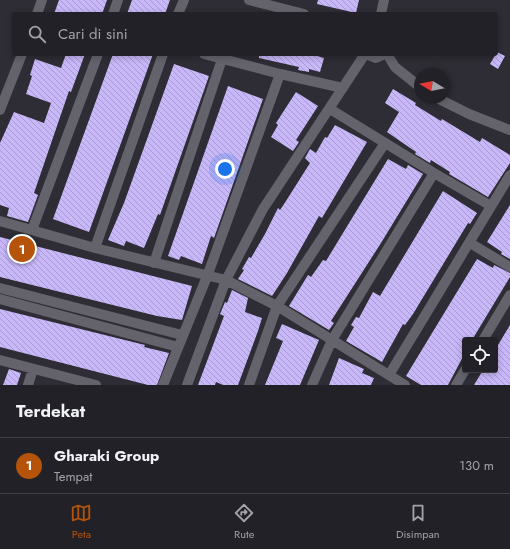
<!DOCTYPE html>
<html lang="id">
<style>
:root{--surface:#222127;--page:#2e2e33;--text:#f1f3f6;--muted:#a2a3a7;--line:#3f3e44;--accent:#b45309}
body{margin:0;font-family:Jost,sans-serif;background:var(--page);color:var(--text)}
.controls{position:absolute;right:12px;bottom:12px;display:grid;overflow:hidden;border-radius:4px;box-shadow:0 2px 6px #0003}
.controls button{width:36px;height:36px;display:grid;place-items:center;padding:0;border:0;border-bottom:1px solid var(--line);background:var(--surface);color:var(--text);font:20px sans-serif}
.compass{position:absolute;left:414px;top:68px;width:36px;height:36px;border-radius:50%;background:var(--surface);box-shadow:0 2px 6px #0003;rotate:280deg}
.you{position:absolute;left:225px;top:169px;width:14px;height:14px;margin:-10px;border:3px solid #fff;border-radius:50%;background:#1a73e8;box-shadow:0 0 0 6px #1a73e833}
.badge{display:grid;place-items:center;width:26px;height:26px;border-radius:50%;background:var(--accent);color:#fff;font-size:13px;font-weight:700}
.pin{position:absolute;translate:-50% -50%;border:2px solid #fff;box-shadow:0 1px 4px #0006}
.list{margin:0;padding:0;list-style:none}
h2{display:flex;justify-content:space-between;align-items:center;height:52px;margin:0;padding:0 16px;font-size:17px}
h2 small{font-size:13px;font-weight:400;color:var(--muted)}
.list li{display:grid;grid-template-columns:26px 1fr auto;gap:12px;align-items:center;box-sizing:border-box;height:56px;padding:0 16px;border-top:1px solid var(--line)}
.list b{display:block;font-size:15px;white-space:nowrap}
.list p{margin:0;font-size:13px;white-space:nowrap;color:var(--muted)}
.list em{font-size:13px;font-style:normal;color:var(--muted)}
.icon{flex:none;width:22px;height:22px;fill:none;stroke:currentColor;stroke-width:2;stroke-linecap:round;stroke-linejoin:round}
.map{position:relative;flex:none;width:510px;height:385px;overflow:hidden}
.search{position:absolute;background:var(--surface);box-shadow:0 2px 6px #0003;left:12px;right:12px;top:12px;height:44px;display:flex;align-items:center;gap:10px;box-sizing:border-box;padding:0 14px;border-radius:4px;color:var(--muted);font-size:15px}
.sheet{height:108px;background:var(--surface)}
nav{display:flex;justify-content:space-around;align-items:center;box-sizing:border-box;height:56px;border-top:1px solid var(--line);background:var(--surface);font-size:11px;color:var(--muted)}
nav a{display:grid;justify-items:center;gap:2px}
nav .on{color:var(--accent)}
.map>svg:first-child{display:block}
</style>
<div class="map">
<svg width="510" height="385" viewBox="0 0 510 385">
<defs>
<pattern id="building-back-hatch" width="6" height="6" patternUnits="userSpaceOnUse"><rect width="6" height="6" fill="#c8b7f9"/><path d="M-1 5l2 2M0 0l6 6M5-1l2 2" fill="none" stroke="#a79acc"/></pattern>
</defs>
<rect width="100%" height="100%" fill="#2e2c34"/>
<path fill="url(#building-back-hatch)" d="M59,0H107L102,14H54Z
M132,0H170L165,14H127Z
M318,0H359L356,13L317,4Z
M497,52L505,56L498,69L490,64Z
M66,54H85L71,92L69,91L34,193L38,195L28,222L7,216L9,208L0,205V143L14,112L44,123L51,103L26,94L32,76L30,75L35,59L61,68Z
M113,54H153L89,232L53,219Z
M259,54H310L324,58L320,72L309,69V72L298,70L299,67L259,58Z
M174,64L209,76L160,215L158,214L144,248L126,241L124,246L108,240L124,203Z
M228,86L263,99L214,238L211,236L202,264L181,256L179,260L168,256Z
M393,89L416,103L415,105L441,121L442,119L480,142L482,138L510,155V163L488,197L449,174L450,172L431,160L430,163L415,154L416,152L387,132L399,112L385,103Z
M296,92L318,106L296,140L299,142L293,151L271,137L278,125L276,123Z
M335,125L367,142L322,218L319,216L287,273L272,296L238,279L244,270L242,269L249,257L251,258L265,234L278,208L280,210L286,201L310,163L305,158L310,149L316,153L325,137L327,138Z
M388,159L406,169L408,165L423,174L381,243L331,321L334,323L329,330L289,306L308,275L311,277L323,260L326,261Z
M443,191L477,213L470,224L468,223L413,314L405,325L403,324L382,362L346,341L354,327L351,325L356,317L359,318L373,292L380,296Z
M510,205V259L501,254L502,252L487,242Z
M0,237L192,286L182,320L157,316L0,277Z
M477,259L493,268L494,265L510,273V277L472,340H465V353L448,385H421L406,376Z
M232,290L248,298L245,312L262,318L258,331L238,385H223L216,382L215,385H198L224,316L220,314L225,302L227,303Z
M0,309L145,345L144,347L169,353L157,385H148L0,347Z
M282,324L319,340L300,385H265L283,341L276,338Z
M510,325V385H474L483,370H495V350Z
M339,358L364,369L362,373L374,378L371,385H329Z
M9,369L21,373L17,385H3Z"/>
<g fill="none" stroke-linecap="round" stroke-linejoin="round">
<path stroke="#64626b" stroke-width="10" d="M249,0L304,14
M37,14L42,0
M113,14L118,0
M178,14L184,0
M381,14L384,0
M204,54L280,74L343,88
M366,54L376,58L385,54
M387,54L395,67L420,87
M437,98L469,114L510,130
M330,109L434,173L491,206
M0,110L22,54
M0,221L95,248L226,280L277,306L405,385
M32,230L98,54
M470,243L510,267
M95,248L163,54
M154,263L222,59
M0,288L182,335
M0,299L178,347
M483,340L510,295
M0,360L96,385
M389,375L510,175
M28,385L33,369
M163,385L208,274L280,74
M187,385L226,280L263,209L365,54
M249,385L277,306L385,143
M312,385L332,340L434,173
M456,385L465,370"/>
</g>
</svg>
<div class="controls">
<button><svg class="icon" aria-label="locate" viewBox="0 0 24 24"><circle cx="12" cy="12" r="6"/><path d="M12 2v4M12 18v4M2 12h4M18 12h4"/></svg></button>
</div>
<svg class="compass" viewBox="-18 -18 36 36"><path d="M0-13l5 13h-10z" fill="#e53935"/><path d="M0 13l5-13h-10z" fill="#a2a3a7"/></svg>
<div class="you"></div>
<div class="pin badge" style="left:22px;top:249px">1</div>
<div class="search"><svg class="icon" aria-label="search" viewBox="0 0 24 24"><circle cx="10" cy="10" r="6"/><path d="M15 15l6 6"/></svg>Cari di sini</div>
</div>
<section class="sheet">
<h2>Terdekat<small></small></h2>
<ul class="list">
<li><span class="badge">1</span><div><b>Gharaki Group</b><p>Tempat</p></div><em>130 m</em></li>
</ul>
</section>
<nav>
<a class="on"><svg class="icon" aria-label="map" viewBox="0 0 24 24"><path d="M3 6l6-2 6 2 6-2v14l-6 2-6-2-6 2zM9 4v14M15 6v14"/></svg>Peta</a>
<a><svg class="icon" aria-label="directions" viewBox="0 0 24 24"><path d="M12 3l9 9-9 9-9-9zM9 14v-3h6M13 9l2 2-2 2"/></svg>Rute</a>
<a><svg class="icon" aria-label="saved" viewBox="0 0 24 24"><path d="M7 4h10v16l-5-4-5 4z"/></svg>Disimpan</a>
</nav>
